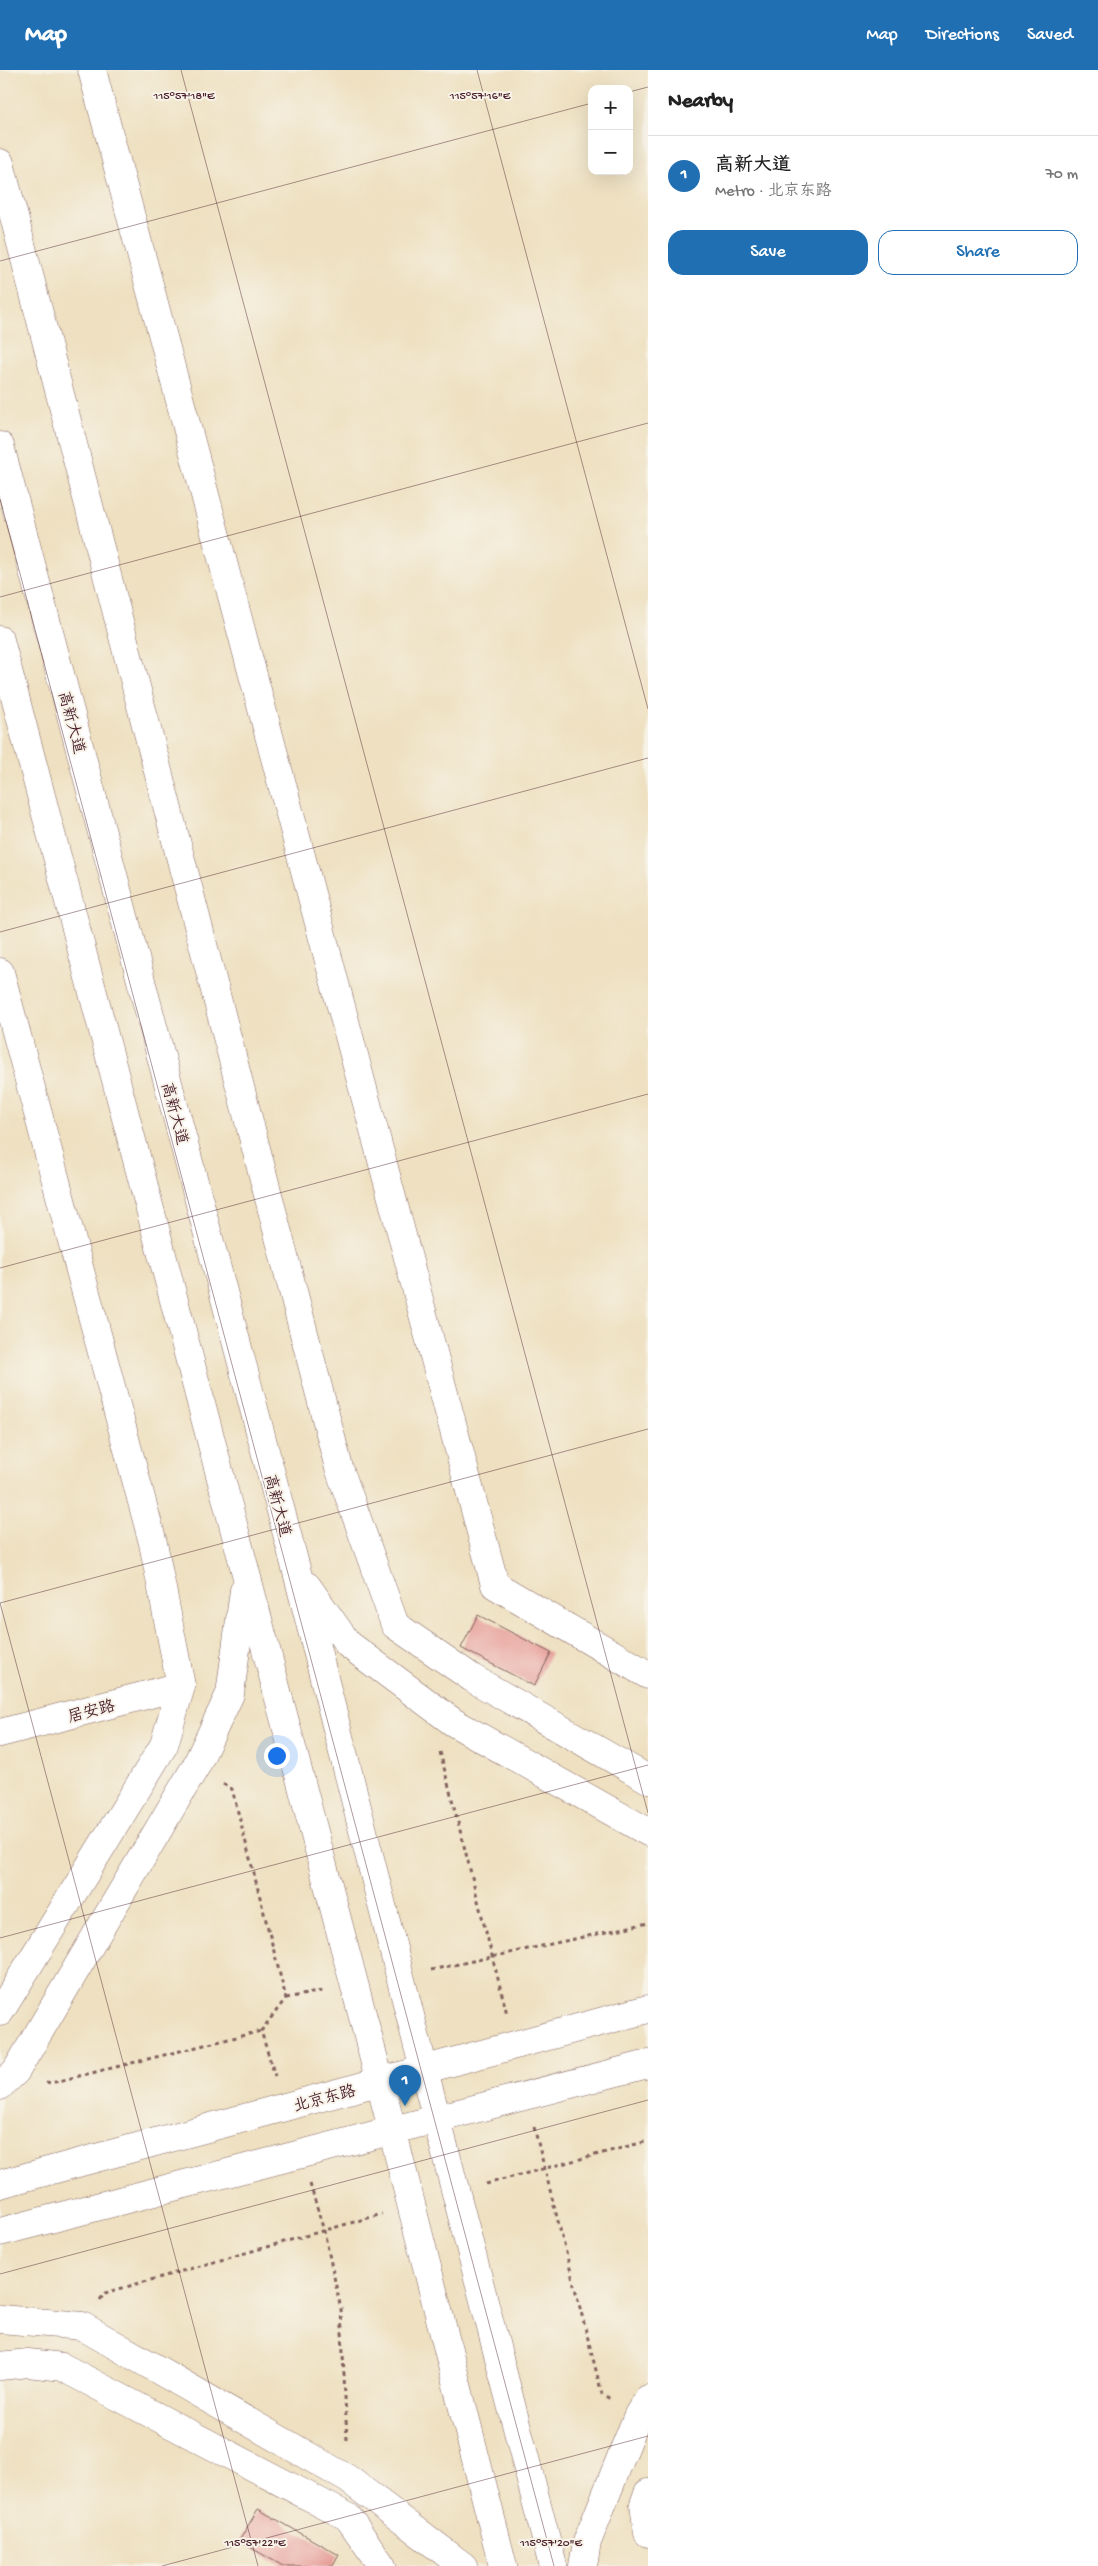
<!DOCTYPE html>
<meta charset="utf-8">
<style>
:root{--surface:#fff;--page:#f6f6f6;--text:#222;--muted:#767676;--line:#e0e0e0;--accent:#1f6fb2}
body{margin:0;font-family:"Gochi Hand","LXGW WenKai TC",sans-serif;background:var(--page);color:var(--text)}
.controls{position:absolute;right:15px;top:15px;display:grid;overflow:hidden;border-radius:10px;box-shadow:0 5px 20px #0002}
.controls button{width:45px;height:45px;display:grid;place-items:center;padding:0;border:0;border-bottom:1px solid var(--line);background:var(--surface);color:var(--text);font:25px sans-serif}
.you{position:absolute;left:276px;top:1685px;width:18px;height:18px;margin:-12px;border:4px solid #fff;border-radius:50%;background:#1a73e8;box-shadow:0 0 0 8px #1a73e833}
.badge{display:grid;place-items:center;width:32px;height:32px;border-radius:50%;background:var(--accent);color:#fff;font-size:16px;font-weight:700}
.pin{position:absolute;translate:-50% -41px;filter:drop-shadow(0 1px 2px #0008)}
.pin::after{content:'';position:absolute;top:26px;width:18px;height:15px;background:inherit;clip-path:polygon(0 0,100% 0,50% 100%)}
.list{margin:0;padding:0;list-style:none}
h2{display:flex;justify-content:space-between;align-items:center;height:65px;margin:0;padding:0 20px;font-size:21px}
h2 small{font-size:16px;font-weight:400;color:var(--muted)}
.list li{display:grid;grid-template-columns:32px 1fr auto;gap:15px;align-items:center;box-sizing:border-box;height:80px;padding:0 20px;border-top:1px solid var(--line)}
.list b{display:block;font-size:19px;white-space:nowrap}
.list p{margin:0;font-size:16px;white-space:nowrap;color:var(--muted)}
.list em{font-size:16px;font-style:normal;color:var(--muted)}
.actions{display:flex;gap:10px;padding:15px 20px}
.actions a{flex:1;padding:11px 0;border:1px solid var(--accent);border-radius:15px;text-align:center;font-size:18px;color:var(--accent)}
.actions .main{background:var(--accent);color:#fff}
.map{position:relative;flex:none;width:648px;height:2496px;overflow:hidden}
header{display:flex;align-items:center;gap:30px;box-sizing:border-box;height:70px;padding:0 25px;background:var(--accent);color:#fff}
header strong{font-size:24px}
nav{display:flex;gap:28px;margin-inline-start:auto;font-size:18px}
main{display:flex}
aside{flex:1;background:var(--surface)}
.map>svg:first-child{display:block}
</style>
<header>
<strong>Map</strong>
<nav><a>Map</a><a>Directions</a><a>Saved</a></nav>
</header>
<main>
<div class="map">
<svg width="648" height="2496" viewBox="0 0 648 2496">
<rect width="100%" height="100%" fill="#f7f3e8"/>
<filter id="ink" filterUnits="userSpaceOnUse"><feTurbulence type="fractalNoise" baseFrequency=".02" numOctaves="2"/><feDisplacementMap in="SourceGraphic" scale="10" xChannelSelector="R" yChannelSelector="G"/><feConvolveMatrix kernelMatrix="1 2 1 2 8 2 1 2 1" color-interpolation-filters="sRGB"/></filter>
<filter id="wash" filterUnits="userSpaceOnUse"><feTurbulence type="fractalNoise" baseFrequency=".0096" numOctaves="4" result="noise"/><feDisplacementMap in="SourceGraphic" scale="20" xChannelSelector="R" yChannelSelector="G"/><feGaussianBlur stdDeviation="1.12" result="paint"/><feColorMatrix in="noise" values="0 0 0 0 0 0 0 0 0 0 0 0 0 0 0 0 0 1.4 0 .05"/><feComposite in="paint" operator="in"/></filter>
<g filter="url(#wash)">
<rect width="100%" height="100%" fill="#eee0c0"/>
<g id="blocks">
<path fill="#e59792" d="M478,1545L551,1583L534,1616L461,1578Z
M258,2439L339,2485L333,2496H283L239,2471Z"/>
</g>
</g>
<g filter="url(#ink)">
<use href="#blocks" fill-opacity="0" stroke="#83635f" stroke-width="1"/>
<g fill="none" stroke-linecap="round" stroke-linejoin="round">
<g stroke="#83635f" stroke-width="29">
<path id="minor" d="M0,1663L181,1616"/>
</g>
<g stroke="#83635f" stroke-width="29">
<path id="tertiary" d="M92,0L495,1515L648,1605"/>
</g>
<g stroke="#83635f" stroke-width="29">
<path id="secondary" d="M0,93L339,1398L395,1555L472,1608L648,1709
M0,902L153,1473L181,1616L164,1675L0,1942"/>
</g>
<g stroke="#83635f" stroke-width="29">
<path id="primary" d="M0,376L297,1502L424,2000
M0,570L380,2012
M307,1516L348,1574L453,1652L648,1762
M0,2016L16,2001L196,1696L230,1624L244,1520
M0,2114L648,1939
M0,2162L648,1994
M0,2249L82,2256L348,2409L463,2496
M0,2296L28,2293L62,2297L348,2447L382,2496
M648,2423L644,2434L648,2463
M583,2496L587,2472L638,2345L648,2329"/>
</g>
<g stroke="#83635f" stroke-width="29">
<path id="trunk" d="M424,2000L553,2496
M380,2012L503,2496"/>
</g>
<path stroke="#83635f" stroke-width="3" stroke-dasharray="4 4" stroke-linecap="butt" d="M440,1682L507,1944
M223,1714L232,1719L286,1928L261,1961L275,2006
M431,1900L648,1853
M286,1928L322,1921
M46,2012L51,2013L261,1961
M534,2057L602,2324L612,2330
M310,2114L324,2161L341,2239L347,2371
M486,2114L648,2071
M100,2230L105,2223L382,2144"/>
<use href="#minor" stroke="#fff" stroke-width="28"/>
<use href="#tertiary" stroke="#fff" stroke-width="28"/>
<use href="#secondary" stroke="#fff" stroke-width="28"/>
<use href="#primary" stroke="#fff" stroke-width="28"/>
<use href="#trunk" stroke="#fff" stroke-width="28"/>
</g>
</g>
<path fill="none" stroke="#4a1f2b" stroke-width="1" stroke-opacity="0.45" d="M181,0L648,1743M477,0L648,639M629,22L648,17M0,191L592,33M0,429L554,2496M0,527L648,353M0,862L648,688M0,1198L648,1024M0,1533L258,2496M0,1533L648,1359M0,1868L648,1695M0,2204L648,2030M162,2496L648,2366"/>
<g text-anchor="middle" stroke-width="4" stroke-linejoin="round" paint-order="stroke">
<g font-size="16" fill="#4a1f2b" stroke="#f7f3e8">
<text transform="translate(73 652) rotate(75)" y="6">高新大道</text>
<text transform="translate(176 1043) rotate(75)" y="6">高新大道</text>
<text transform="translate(279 1435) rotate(75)" y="6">高新大道</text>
<text transform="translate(91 1640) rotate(-15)" y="6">居安路</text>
<text transform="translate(324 2027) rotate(-15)" y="6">北京东路</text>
</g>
</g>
<g font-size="12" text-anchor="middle" fill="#4a1f2b" stroke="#f7f3e8" stroke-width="4" stroke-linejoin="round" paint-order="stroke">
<text x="184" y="29">115°57'18"E</text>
<text x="480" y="29">115°57'16"E</text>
<text x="255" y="2476">115°57'22"E</text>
<text x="551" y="2476">115°57'20"E</text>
</g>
</svg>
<div class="controls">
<button>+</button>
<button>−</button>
</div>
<div class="you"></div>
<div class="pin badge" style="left:405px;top:2036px">1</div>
</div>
<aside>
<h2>Nearby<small></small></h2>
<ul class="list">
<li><span class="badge">1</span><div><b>高新大道</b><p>Metro · 北京东路</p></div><em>70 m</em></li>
</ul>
<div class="actions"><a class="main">Save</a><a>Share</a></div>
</aside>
</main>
